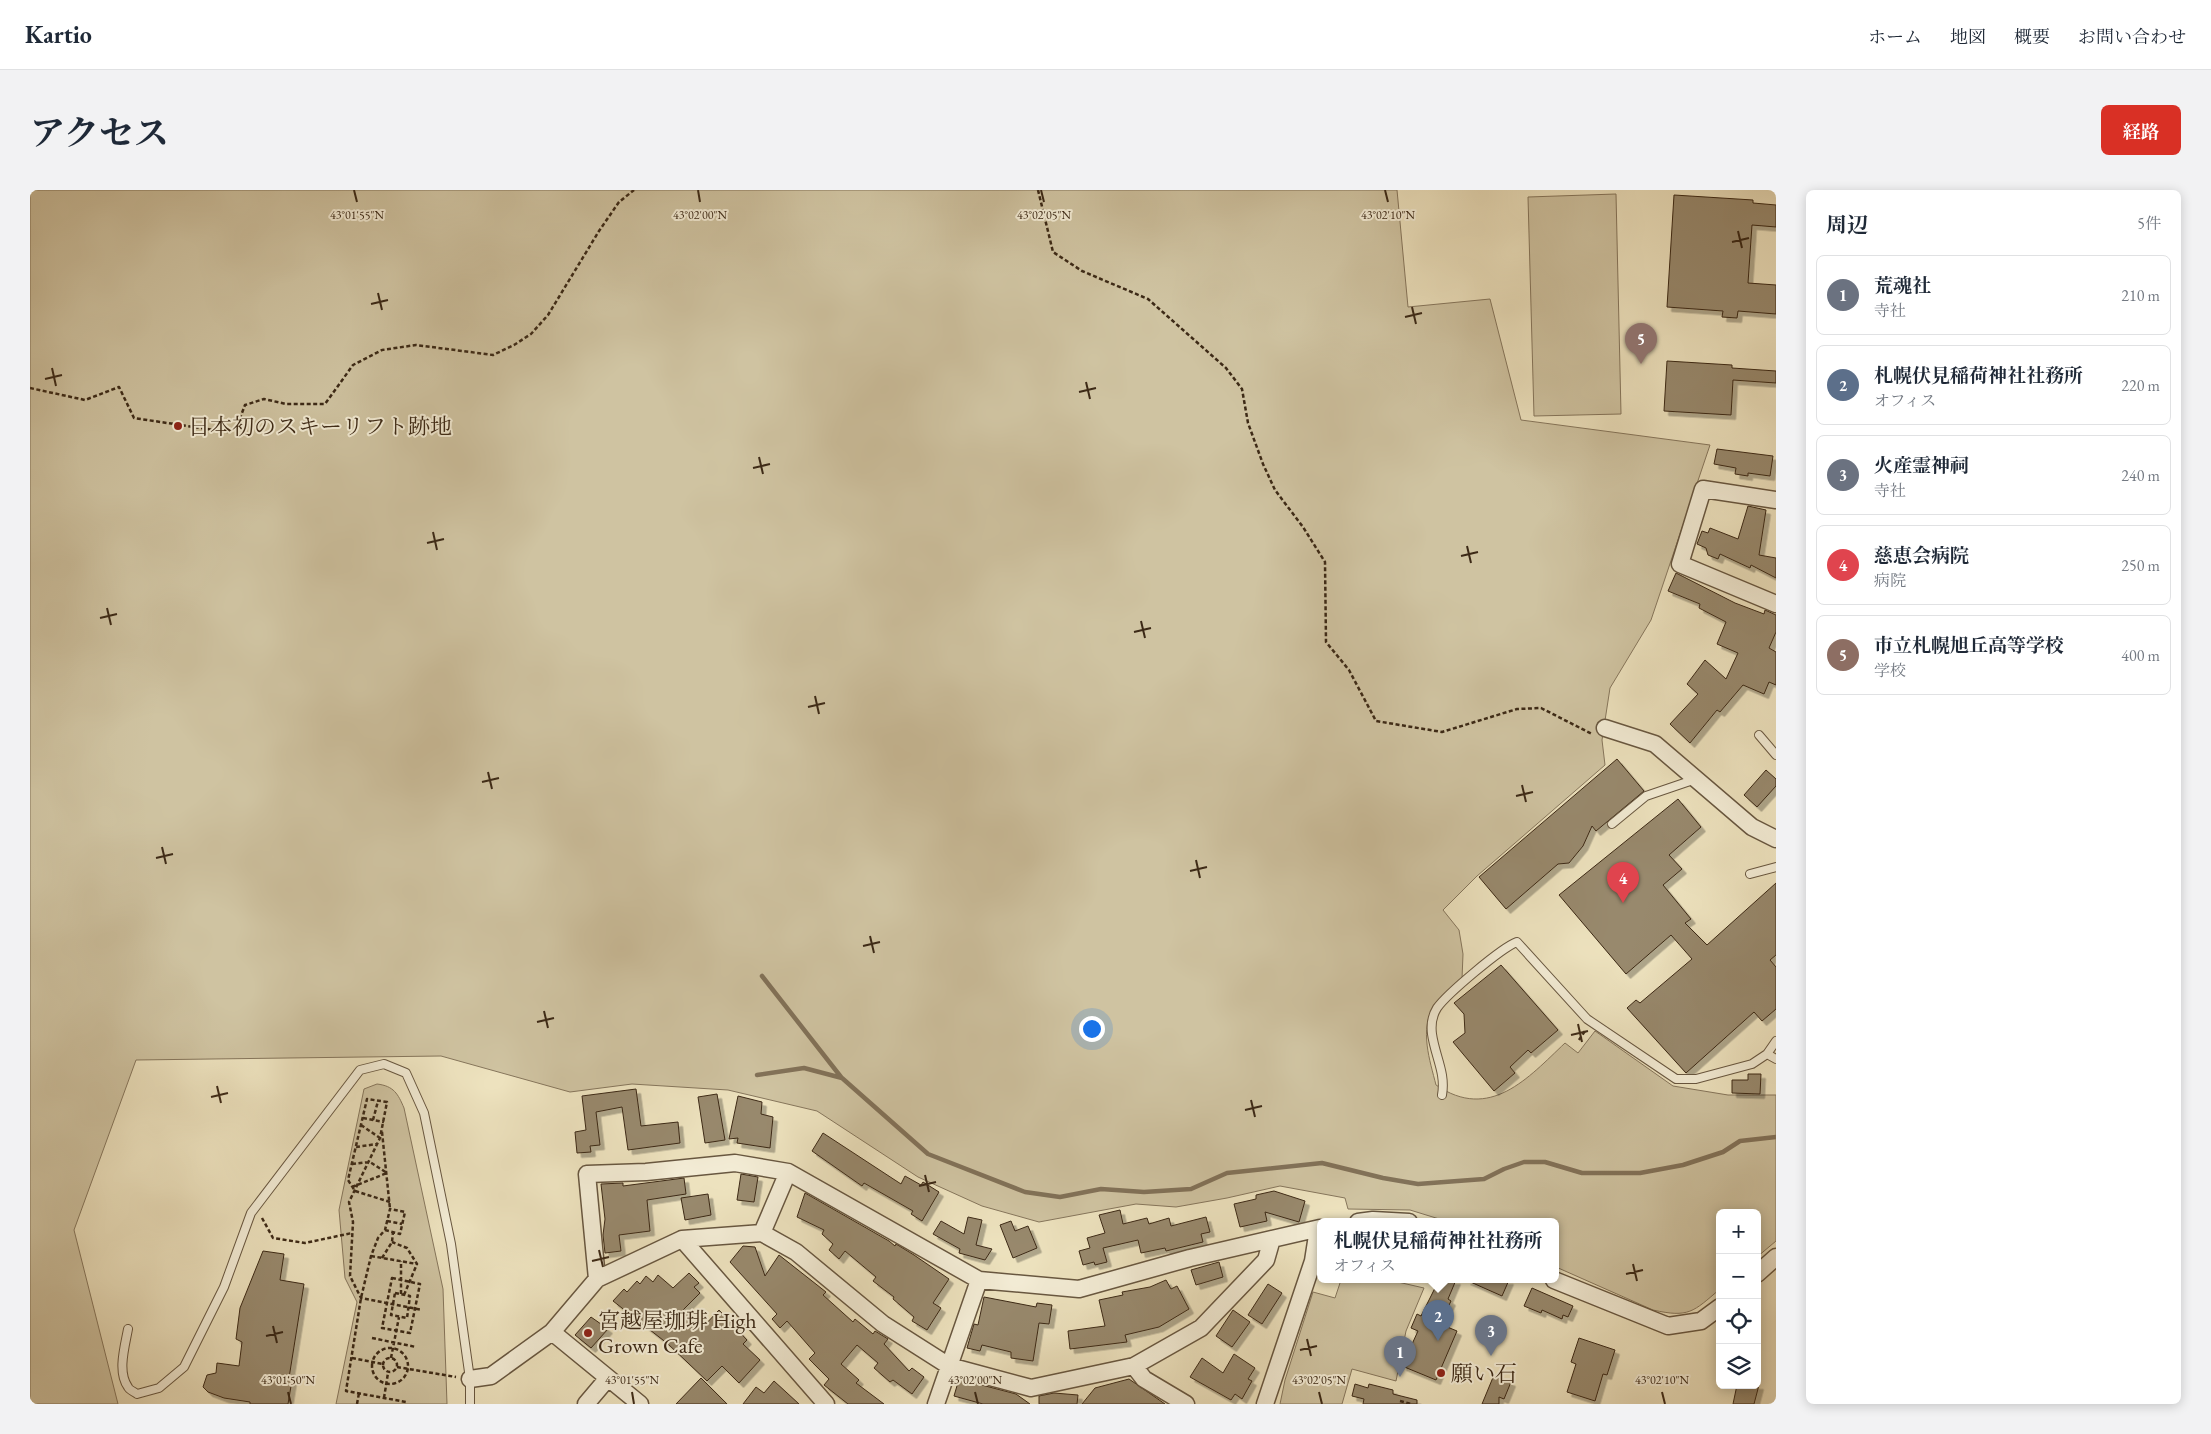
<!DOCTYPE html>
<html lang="ja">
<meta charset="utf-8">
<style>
:root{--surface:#fff;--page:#f2f2f3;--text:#1f2937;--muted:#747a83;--line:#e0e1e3;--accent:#d93025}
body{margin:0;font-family:"EB Garamond","Noto Serif JP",serif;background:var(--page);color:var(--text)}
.controls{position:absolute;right:15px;bottom:15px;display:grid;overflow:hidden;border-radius:8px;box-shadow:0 2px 12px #0003}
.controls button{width:45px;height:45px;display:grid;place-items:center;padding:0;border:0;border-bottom:1px solid var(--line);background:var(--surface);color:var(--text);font:25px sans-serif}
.you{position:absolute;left:1061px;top:838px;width:18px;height:18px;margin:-12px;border:4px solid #fff;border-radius:50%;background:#1a73e8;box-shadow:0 0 0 8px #1a73e833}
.badge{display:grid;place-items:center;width:32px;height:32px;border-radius:50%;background:var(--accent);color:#fff;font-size:16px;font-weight:700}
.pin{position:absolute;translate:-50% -41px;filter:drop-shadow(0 1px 2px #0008)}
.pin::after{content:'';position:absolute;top:26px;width:18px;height:15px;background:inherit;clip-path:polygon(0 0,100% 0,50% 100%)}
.popup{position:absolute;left:1287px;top:1028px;width:242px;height:65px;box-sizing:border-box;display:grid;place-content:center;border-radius:8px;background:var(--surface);filter:drop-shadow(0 1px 4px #0005);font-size:16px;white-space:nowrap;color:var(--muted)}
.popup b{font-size:19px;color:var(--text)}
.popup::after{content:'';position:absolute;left:50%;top:100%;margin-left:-10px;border:10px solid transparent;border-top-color:var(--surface)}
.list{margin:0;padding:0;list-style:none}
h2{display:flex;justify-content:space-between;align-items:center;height:65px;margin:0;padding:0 20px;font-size:21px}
h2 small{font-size:16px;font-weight:400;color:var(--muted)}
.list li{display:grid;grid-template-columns:32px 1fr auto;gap:15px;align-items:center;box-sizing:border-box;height:80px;margin:0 10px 10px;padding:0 10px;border:1px solid var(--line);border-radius:8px}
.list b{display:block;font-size:19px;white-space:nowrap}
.list p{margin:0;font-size:16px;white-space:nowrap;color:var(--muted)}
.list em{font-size:16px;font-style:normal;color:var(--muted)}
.icon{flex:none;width:28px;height:28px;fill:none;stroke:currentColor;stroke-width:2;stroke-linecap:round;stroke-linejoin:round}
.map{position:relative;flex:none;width:1746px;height:1214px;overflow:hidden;border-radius:8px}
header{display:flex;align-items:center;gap:30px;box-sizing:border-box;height:70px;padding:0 25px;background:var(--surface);border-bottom:1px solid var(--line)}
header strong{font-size:24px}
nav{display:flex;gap:28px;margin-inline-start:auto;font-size:18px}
.intro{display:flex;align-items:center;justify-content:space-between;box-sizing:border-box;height:120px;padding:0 30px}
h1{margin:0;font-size:35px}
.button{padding:12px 22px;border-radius:8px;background:var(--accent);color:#fff;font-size:18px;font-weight:700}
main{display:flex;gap:30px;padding:0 30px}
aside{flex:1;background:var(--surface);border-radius:8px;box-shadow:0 2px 12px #0003}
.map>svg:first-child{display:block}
</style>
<header>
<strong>Kartio</strong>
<nav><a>ホーム</a><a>地図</a><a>概要</a><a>お問い合わせ</a></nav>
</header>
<div class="intro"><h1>アクセス</h1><a class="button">経路</a></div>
<main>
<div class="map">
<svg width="1746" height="1214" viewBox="0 0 1746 1214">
<defs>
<filter id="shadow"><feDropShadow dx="4.5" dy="4.5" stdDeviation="0" flood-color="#0004"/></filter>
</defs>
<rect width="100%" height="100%" fill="#ede2be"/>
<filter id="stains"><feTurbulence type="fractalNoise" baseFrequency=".004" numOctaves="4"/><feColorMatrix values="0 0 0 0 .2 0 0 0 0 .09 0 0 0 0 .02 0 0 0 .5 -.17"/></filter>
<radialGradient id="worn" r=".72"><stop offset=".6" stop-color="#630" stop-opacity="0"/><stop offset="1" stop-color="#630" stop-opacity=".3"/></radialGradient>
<path fill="#cfc3a1" stroke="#86765c" d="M0,0H1367L1378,117L1460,109L1491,230L1680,255L1621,430L1580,498L1572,550L1575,575L1447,686L1413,720L1429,740L1433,764L1432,789C1423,797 1410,806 1404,816C1389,839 1400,871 1406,895C1460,932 1498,888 1535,853L1548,863L1565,841L1643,896L1698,905H1746V1051L1727,1067V1023H1690V1099C1663,1122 1659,1128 1623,1120L1526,1077V1032H1419L1380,1020L1318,1019L1315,1008L1250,996L1197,1008L1146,1017L1106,1014L1009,1032L952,1016L888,987L787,921L698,900L602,894L540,902L411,866L106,870L44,1040L88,1214H0Z
M1586,4L1591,224L1504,226L1498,7Z
M347,894C364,896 368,904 374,918L413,1099L417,1214H306L327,1112L315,1088L309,1020L334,899Z
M1311,1090H1359L1394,1098L1376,1141L1366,1191L1322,1179L1312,1214H1250L1255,1190L1283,1102L1305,1108Z"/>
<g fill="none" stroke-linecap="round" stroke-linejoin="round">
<path stroke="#827259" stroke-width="4.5" d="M732,786L811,887
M727,885L774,878L812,888L898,964L995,1002L1030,1007L1071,999L1114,1002L1161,999L1197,983L1292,973L1353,988L1388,994L1454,989L1474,979L1494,972H1515L1552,983H1610L1653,975L1693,962L1710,951L1746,947"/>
</g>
<path fill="#98896d" stroke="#3c2916" filter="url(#shadow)" d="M1644,5L1723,10V13L1746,15V37L1722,35L1718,93L1746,95V124L1708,121L1707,128L1692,127L1693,121L1637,117Z
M1637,171L1702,175V178L1746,181V193L1703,190L1701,225L1634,221Z
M1687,259L1743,266L1740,286L1718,283V286L1705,284L1706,278L1684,274Z
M1718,316L1736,320L1729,365L1746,368V388L1721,375L1720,378L1690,364L1688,369L1678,365L1676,358L1667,354L1672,341L1678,343L1680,338L1708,349Z
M1646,383L1705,413L1734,424L1735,420L1746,425V442L1739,458L1746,462V495L1739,492L1734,504L1713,495L1690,522L1687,520L1660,553L1640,534L1668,504L1657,494L1675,470L1696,489L1708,463L1687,454L1696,432L1669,418L1670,414L1638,401Z
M1587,569L1614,601L1566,641L1562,636L1553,656L1539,673L1528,674L1476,719L1449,687Z
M1736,580L1746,589V596L1727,617L1714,605Z
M1648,609L1671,637L1639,665L1652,679L1633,695L1661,729L1655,733L1677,755L1746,693V765L1740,770L1746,777V819L1732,831L1724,822L1656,883L1597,818L1606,810L1610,813L1662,769L1641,745L1596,784L1529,705Z
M1471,775L1528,840L1501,863L1498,860L1480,877L1485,883L1464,901L1423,852L1435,843L1434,824L1424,813Z
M1718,884H1731L1730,904L1702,903V890H1718Z
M606,899L611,936L648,932L650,953L598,960L592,917L566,922L570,955L560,956L561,962L547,963L545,942L556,940L552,906Z
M687,904L695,950L675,953L668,907Z
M708,906L732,912L731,924L743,927L740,958L707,953L708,948L699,949Z
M793,943L871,994L875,986L891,995L893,992L909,1002L892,1031L881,1024L883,1021L834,993L832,996L782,961Z
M711,984L728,987L724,1012L707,1010Z
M654,988L656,1004L617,1010L620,1041L589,1045L591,1061L575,1063L573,1045L575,1029L571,994L593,993V996Z
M1244,1001L1275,1011L1269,1032L1235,1022L1237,1031L1210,1037L1204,1014L1226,1009V1005Z
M775,1003L859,1051L865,1056L866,1054L884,1065L919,1089L903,1113L911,1118L897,1140L882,1131L884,1127L863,1109L864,1107L843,1091L846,1087L815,1061L809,1069L799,1060L803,1054L792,1044L794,1040L767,1027Z
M678,1004L681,1025L655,1030L651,1008Z
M1090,1020L1093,1034L1117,1028L1119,1034L1139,1028L1141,1036L1176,1027L1180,1042L1171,1044L1173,1052L1136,1061L1135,1058L1111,1063L1108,1050L1073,1058L1077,1072L1065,1075L1064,1072L1053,1075L1049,1061L1060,1058L1057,1048L1075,1043L1069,1025Z
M938,1027L952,1030L946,1055L962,1059L955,1070L929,1063L930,1059L903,1044L911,1031L934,1044Z
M981,1031L985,1041L998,1036L1007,1058L983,1068L970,1035Z
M713,1056L725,1057L735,1086L749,1065L796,1102L793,1105L823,1132L825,1129L843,1144L845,1141L858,1149L854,1154L879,1181L882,1178L894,1187L882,1204L863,1190L860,1192L844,1178L848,1173L827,1155L811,1174L829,1190L826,1193L854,1214H818L794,1195L799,1189L779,1169L785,1163L757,1131L750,1138L742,1129L747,1124L700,1072Z
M233,1061L254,1064L250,1090L274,1094L259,1188L262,1190L258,1214H220V1212L194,1208L178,1202L173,1197L177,1185L186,1183L187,1173L209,1176L212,1152L206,1149L210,1118Z
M1189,1072L1193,1087L1166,1095L1161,1080Z
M659,1083L669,1093L664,1097L670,1103L653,1120L673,1137L689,1120L717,1150L713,1154L730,1170L709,1193L692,1176L677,1191L638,1154L583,1111L594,1099L597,1102L607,1091L610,1094L616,1086L623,1092L628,1085L643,1098Z
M1136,1090L1141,1099L1147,1096L1159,1119L1129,1137L1095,1145L1097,1152L1040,1159L1038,1141L1075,1136L1069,1110L1093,1105L1092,1102L1120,1097Z
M1409,1090H1426L1418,1109L1421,1111L1410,1134L1427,1141L1406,1190L1372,1176L1388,1141L1381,1138L1387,1124L1391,1126Z
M1436,1090H1479L1472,1106Z
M1238,1094L1252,1103L1232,1134L1218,1125Z
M1502,1098L1543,1116L1538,1127L1533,1125L1532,1129L1512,1120L1511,1123L1494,1116Z
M954,1107L1006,1117L1007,1113L1022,1115L1019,1134L1009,1133L1003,1171L981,1168V1162L952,1155L950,1161L937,1158L944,1134L948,1135Z
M1203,1120L1220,1132L1202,1157L1186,1146Z
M561,1127L578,1139L561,1158L545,1145Z
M1549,1148L1585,1160L1577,1185L1573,1184L1565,1211L1537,1202L1546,1174L1541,1172Z
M1204,1164L1225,1178L1218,1189L1222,1191L1212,1209L1205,1204L1201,1210L1160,1187L1172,1168L1193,1183Z
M1464,1185L1481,1192L1474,1209L1469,1207V1214H1452Z
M671,1188L697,1214H646Z
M929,1189L986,1204L1000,1214H953L924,1206Z
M1099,1189L1135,1214H1052L1065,1198Z
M744,1191L769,1214H713L726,1197L734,1203Z
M1325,1194L1338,1198L1339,1194L1363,1200V1204L1387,1210V1214H1333L1334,1209L1322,1206Z
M1707,1195H1729L1724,1214H1703Z
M1024,1203L1048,1205L1047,1214H1009V1206Z"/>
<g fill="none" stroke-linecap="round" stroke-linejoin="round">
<g stroke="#685740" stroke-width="10">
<path id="service" d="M1729,545L1746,565
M1582,634L1616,606L1666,589
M1720,684L1746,677
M1737,864L1746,869
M1412,905C1416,883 1405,866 1402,844C1401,836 1402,826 1407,818C1417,804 1471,758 1487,752L1557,829L1646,889H1666L1722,874L1737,864L1746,851
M98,1139C95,1156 87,1182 98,1197C99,1200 105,1202 107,1204L129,1198L154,1177L194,1097L221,1023L330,880L354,874L376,883L394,923L421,1054L440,1189V1214"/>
</g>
<g stroke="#685740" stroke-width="19">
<path id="minor" d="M1746,310L1673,299L1650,374L1746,414
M1575,538L1625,554L1722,637L1746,649
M1328,1032L1343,1030L1379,1032
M732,1043L758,982
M652,1049L796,1214
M1727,1084L1746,1067
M567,1089L557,984L616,982L705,973L758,982L949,1090L1049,1099L1160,1068L1290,1038
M1524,1090L1638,1136L1671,1131L1690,1117
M522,1142L610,1214
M1104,1176L1114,1189L1156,1214
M440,1189L461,1186L522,1142L567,1089L652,1049L732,1043L766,1062L853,1134L919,1176L1001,1198L1104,1176L1171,1138L1236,1070L1242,1049
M556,1214L578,1188
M906,1214L949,1090
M1235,1214L1283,1071L1288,1039"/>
</g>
<path stroke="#3c2916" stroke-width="2.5" stroke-dasharray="4 2.5" stroke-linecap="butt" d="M1008,0L1023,62L1052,81L1118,109L1196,178L1212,199L1218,233L1233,274L1245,300L1273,337L1295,372L1296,452L1319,480L1346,531L1412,542L1487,519L1511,518L1562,544
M0,198L55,210L89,197L104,228L197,242L207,236L215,215L234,209L256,214H295L323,175L352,160L386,155L463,165L484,155L501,144L518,125L569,41L589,12L604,0
M1549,850L1555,841
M333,928L354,932
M343,930L348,911
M331,935L350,948
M352,942L360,1019
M326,957L347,954
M322,974L340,972L357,983
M322,997L357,983
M360,1012L325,1001L318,990L337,909L357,912L350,948L319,1012L323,1032L320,1086L331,1108L392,1120
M232,1028L243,1048L275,1053L322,1043
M357,1031L372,1034
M355,1040L370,1044L375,1022L360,1019L355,1040L348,1048L341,1066L331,1108L316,1201L376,1212
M341,1066L387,1074L377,1058L362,1052
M352,1068L362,1052L363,1042
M362,1088L390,1094L380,1143L352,1138Z
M365,1103L380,1106L377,1128L361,1125Z
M371,1104V1071
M374,1105L387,1074
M342,1148L386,1157
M342 1176a18 18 0 1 1 36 0a18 18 0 1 1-36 0Z
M353 1175a7 7 0 1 1 14 0a7 7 0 1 1-14 0Z
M322,1168L353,1174
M361,1168L369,1127
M367,1177L426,1187
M354,1208L358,1183
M1370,1211L1381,1214
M327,1214L329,1203"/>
<use href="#service" stroke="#f3ecd5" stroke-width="8"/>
<use href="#minor" stroke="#f3ecd5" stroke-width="16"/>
</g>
<path fill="none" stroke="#3c2916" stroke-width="2" d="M324,0L327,12M668,0L670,12M1011,0L1014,12M1355,0L1358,12M1708,41L1712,58M1702,52L1719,48M348,103L352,120M341,114L358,110M1382,117L1386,134M1375,127L1392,123M22,178L26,196M15,189L32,185M1056,192L1060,209M1049,202L1066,198M729,267L733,284M723,278L740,274M403,342L407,360M397,353L414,349M1437,356L1441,373M1431,366L1448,362M77,418L81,435M70,428L87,424M1111,431L1115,448M1104,442L1121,438M785,506L789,524M778,517L795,513M458,582L462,599M452,592L469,588M1492,595L1496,612M1486,606L1503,602M132,657L136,674M126,668L143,664M1166,670L1170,688M1160,681L1177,677M840,746L844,763M833,756L850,752M514,821L518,838M507,832L524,828M1548,834L1552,852M1541,845L1558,841M187,896L191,913M181,907L198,903M1221,910L1225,927M1215,920L1232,916M895,985L899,1002M889,996L906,992M569,1060L573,1077M562,1071L579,1067M1603,1074L1607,1091M1596,1084L1613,1080M243,1136L247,1153M236,1146L253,1142M1277,1149L1281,1166M1270,1160L1287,1156M258,1202L261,1214M602,1202L604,1214M945,1202L948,1214M1289,1202L1292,1214M1632,1202L1635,1214"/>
<g fill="#8f2418" stroke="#f3ecd5" stroke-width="2">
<circle cx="148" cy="236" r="5"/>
<circle cx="558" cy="1143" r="5"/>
<circle cx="1411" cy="1183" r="5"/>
</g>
<g text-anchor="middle" stroke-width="4" stroke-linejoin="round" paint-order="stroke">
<g font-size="22" fill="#3c2916" stroke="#f3ecd5" text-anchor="start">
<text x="158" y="244">日本初のスキーリフト跡地</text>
<text x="568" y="1138">宮越屋珈琲 High<tspan x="568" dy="25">Grown Cafe</tspan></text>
<text x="1421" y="1191">願い石</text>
</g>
</g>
<g font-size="12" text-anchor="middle" fill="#3c2916" stroke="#f3ecd5" stroke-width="4" stroke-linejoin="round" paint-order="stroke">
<text x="327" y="29">43°01'55"N</text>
<text x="670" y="29">43°02'00"N</text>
<text x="1014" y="29">43°02'05"N</text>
<text x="1358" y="29">43°02'10"N</text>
<text x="258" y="1194">43°01'50"N</text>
<text x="602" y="1194">43°01'55"N</text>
<text x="945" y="1194">43°02'00"N</text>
<text x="1289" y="1194">43°02'05"N</text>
<text x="1632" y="1194">43°02'10"N</text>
</g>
<rect width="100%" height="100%" filter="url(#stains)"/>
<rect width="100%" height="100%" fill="url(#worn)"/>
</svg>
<div class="controls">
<button>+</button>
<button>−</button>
<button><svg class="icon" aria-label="locate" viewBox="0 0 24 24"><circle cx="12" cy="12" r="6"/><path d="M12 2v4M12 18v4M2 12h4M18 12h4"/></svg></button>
<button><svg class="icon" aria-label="layers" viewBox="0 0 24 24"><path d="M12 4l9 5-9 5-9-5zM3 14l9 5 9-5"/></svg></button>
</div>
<div class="you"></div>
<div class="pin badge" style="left:1370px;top:1187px;background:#6b7280">1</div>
<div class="pin badge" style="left:1408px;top:1151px;background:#5c6f8a">2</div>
<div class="popup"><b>札幌伏見稲荷神社社務所</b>オフィス</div>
<div class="pin badge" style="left:1461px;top:1166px;background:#6b7280">3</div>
<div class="pin badge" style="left:1593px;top:713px;background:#e0444e">4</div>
<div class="pin badge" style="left:1611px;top:174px;background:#8d6e63">5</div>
</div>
<aside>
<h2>周辺<small>5件</small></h2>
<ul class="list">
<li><span class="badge" style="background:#6b7280">1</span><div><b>荒魂社</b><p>寺社</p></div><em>210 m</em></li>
<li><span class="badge" style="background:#5c6f8a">2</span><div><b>札幌伏見稲荷神社社務所</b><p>オフィス</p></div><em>220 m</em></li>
<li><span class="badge" style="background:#6b7280">3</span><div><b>火産霊神祠</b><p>寺社</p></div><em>240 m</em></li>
<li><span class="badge" style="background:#e0444e">4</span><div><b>慈恵会病院</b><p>病院</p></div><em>250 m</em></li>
<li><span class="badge" style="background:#8d6e63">5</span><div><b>市立札幌旭丘高等学校</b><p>学校</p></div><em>400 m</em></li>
</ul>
</aside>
</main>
